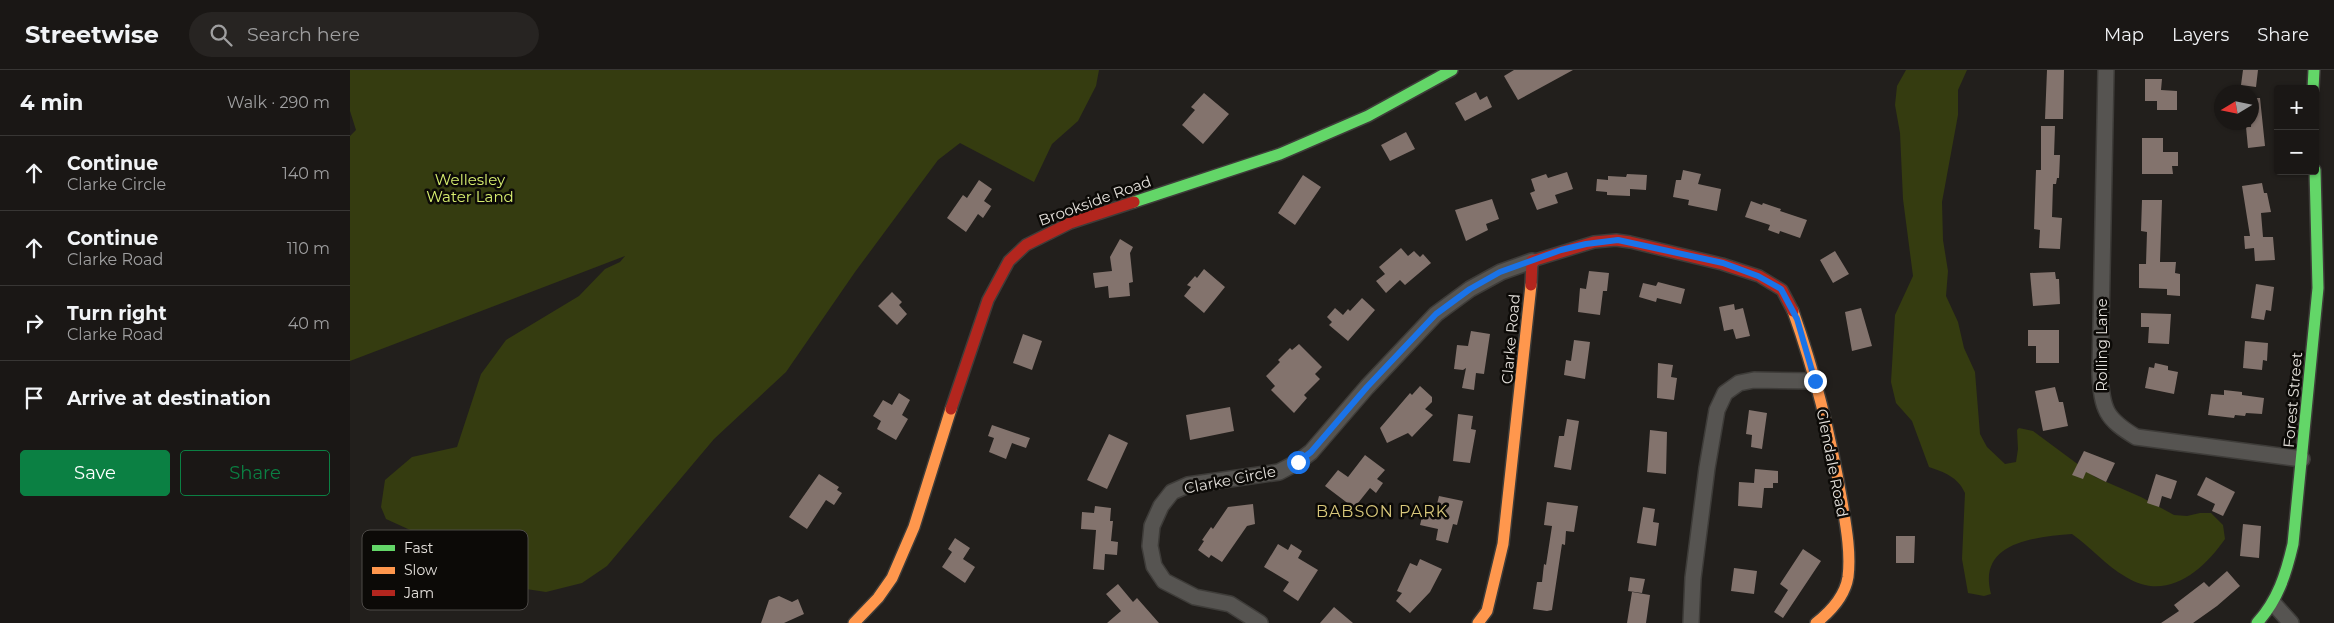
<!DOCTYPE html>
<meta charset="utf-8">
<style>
:root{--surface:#1a1715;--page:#272422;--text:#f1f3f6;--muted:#9f9fa0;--line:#383634;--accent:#0b8043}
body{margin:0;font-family:Montserrat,sans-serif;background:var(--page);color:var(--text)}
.controls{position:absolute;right:15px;top:15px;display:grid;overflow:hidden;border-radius:5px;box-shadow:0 1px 4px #0004}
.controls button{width:45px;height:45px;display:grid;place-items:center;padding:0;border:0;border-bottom:1px solid var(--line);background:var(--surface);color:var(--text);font:25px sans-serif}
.compass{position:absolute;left:1864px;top:15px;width:45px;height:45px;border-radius:50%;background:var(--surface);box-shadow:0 1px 4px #0004;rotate:260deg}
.stop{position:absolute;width:15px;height:15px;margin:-11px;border:4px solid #1a73e8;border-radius:50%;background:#fff}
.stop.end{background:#1a73e8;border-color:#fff;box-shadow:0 1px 5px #0008}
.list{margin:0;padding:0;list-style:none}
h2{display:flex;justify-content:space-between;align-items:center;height:65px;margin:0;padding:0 20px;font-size:21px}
h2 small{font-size:16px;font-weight:400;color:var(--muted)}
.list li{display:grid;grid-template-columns:32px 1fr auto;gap:15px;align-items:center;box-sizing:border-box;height:75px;padding:0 20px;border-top:1px solid var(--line)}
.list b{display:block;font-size:19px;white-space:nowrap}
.list p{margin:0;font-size:16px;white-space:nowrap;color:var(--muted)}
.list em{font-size:16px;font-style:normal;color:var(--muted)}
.actions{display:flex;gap:10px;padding:15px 20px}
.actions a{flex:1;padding:11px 0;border:1px solid var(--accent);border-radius:5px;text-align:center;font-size:18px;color:var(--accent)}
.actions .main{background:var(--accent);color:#fff}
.icon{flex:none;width:28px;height:28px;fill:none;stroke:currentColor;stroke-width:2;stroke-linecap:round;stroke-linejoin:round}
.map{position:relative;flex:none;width:1984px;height:553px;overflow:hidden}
header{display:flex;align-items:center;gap:30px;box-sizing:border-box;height:70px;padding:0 25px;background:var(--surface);border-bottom:1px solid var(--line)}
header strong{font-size:24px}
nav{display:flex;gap:28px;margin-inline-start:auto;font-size:18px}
.search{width:350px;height:45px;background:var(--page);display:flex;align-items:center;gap:12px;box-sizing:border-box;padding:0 18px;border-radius:28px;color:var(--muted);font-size:19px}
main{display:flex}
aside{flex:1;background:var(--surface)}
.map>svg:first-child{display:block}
</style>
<header>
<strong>Streetwise</strong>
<div class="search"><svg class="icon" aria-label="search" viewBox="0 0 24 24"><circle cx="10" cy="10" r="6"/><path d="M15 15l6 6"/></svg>Search here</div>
<nav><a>Map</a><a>Layers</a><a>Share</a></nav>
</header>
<main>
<aside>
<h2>4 min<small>Walk · 290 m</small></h2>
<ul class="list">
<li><svg class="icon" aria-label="ahead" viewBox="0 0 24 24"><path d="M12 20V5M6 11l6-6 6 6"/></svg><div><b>Continue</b><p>Clarke Circle</p></div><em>140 m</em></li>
<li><svg class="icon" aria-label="ahead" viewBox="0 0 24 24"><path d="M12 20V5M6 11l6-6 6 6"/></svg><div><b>Continue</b><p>Clarke Road</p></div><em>110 m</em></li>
<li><svg class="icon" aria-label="right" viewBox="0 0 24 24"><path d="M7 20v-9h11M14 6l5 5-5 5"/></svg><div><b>Turn right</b><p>Clarke Road</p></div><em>40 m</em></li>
<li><svg class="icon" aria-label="arrive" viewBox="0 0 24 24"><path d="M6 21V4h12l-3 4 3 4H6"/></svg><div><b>Arrive at destination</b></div></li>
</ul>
<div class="actions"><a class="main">Save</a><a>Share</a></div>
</aside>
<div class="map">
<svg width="1984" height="553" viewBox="0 0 1984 553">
<rect width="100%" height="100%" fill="#221f1c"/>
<path fill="#353c10" d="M0,0H749L746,16L728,51L702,74L684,112L610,73L588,90L505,202L436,302L364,369L257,496L232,513L196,522L176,519L119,495L80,469L36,449L31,437L35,410L62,387L107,377L131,304L156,270L229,226L255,199L270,192L275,186L0,291V66L6,60L0,41Z
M1556,0H1617L1608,20V45L1592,132L1593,170L1598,201L1596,226L1608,252L1614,278L1625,302L1630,364L1637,377L1655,394L1666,392L1668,379L1667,360L1669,358L1683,361L1745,407L1791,427L1824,445L1837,446L1850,443H1861L1873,455L1875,469C1852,502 1816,532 1776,507C1756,496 1741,477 1722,464C1685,467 1627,472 1641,524L1634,526L1618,523L1612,489L1615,423C1608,407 1594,402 1579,397L1562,351L1546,333L1541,312L1545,245L1563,206L1553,129L1550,63L1545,35L1547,16Z"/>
<path fill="#83736d" d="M1164,0H1223L1168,30L1154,6Z
M1697,0H1714L1713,49H1695Z
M1893,0H1908L1906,17L1891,15Z
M1795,9H1812L1811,20L1827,21V40H1807V31H1795Z
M1126,22L1130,30L1137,26L1142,37L1115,51L1105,33Z
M854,23L879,44L853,74L832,55L845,40L841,37Z
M1902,28H1910L1915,76L1898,78L1896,57H1901Z
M1691,56H1705L1704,85H1710L1709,108H1707L1706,114H1703L1702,147L1712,148L1710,179L1689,178L1690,160L1684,159L1686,100H1691Z
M1056,62L1065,79L1040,91L1031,75Z
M1792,68H1813V82H1828V96H1822L1823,104H1792Z
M1333,100L1351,104L1348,114L1371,119L1367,141L1338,135L1339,130L1323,127L1326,110H1331Z
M1217,102L1223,119L1205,125L1208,133L1187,140L1180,123L1185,121L1181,109L1196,104L1198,108Z
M1277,104L1297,105L1296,120L1280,119V126L1257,125V122L1246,121L1247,109L1258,110V106L1276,107Z
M953,105L971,117L945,155L928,143Z
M629,110L642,119L634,131L641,136L633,148L628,144L616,162L597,148L613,125L617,128Z
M1912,113L1914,123H1917L1921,142L1911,143L1913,167H1923L1925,190L1905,191L1904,178L1895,179L1894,166H1900L1892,116Z
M1142,129L1149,149L1136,154L1138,160L1116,171L1105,140Z
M1792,130H1812L1810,192H1826L1825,203L1830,204V226L1817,225V219L1789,218V194H1796L1797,162L1791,161Z
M1401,131L1412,135L1413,133L1431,139L1430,141L1457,150L1450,168L1430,161L1429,164L1418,160L1420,155L1395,147Z
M770,169L783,177L780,183L783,212L779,213L780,226L759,228L758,216L745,218L743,203L762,201L760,187Z
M1051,178L1058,186L1064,181L1070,187L1073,184L1081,193L1055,215L1050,210L1036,223L1026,211L1035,204L1029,197Z
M1485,181L1499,204L1483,213L1470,190Z
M854,199L875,217L854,243L834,226L841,217L837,215L845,206L847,208Z
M1239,201L1259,203L1257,221H1253L1250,245L1228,242L1230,218L1236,219Z
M1705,202L1706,209H1709L1710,234L1683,236L1680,203Z
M1308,212L1335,219L1331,234L1307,228L1306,232L1289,227L1293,213L1306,216Z
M1906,214L1924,217L1921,241L1916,240L1914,250L1901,248Z
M542,222L552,232L549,235L557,244L547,255L528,236Z
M1012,228L1025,240L998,271L979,255L982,252L977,247L985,238L993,245L998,239L1000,241Z
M1384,234L1385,240L1393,238L1400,266L1386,269L1383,259L1374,261L1369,237Z
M1511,238L1522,276L1502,281L1495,242Z
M1791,243L1821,244L1819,274L1798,273L1799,257H1791Z
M1678,260H1709V293H1686V276H1678Z
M1121,261L1140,264L1134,304L1126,303L1124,320L1112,318L1116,298L1113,300L1104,299L1107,275L1118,276Z
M673,264L692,271L682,300L663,293Z
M1224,270L1240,272L1235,309L1214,305L1216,290L1221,291Z
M1895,271L1918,273L1917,291L1913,290L1912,300L1893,298Z
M949,274L972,297L965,304L970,309L954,325L957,328L944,343L921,320L925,316L916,306L930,292L928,290L940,278L942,280Z
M1308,293L1323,295L1321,307L1327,308L1324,330L1307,328Z
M1805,293L1818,296V300L1828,302L1824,324L1795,318L1799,297L1804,298Z
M1070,316L1082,327V332L1075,339L1083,345L1062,367L1058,363L1037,373L1030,358L1060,323L1062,325Z
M1705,317L1709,332H1713L1718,356L1693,361L1685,321Z
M1874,320L1892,322V325L1914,328L1912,344L1896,343L1895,346L1885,345L1884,348L1858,345L1861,324L1874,325Z
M549,323L560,330L552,345L558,349L546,370L527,359L531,351L523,346L533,330L542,335Z
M880,337L884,361L840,370L836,345Z
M1399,340L1417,343L1412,379L1401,377L1402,365L1396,364Z
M1108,344L1123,346L1121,359L1126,360L1120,393L1103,391Z
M1217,349L1229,351L1221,400L1204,397L1209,366H1214Z
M642,355L680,368L676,378L662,373L656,389L639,382L644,368L638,366Z
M1300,360L1317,362L1316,404L1297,402Z
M759,364L778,373L757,419L737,410Z
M1734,381L1765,393L1756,412L1736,402L1733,409L1722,405Z
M1015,385L1035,400L1027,409L1033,413L1026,423L1020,418L1004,438L975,416L988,400L998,407Z
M1405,399L1428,401V413H1423V418H1414L1412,438L1388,436L1389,412L1404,413Z
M469,404L489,417L487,420L492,423L484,435L476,430L457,459L439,447Z
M1806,404L1827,411L1821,429L1812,426L1809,437L1797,433Z
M1856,407L1885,422L1873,446L1862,441L1865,434L1847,425Z
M1089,426L1113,431L1107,455L1103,454L1098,473L1086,470L1088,459L1070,455L1074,439L1085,442Z
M1197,432L1228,436L1224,462L1216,461L1215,475L1212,474L1202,540L1197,541L1183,539L1187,512H1192L1194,494L1196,495L1202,456L1194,455Z
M903,434L905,454L897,456L872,492L861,485L859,488L848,480L854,471L852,470L861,457L863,459L878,437Z
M745,436L761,438L760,451H763L761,471L768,472L767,485L755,484L754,500L743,499L746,460L731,459L732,442L744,443Z
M1293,437L1305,439L1303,452L1309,453L1306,476L1287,473Z
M1893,454L1911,456L1909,488L1890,486Z
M1546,466H1565L1564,493H1546Z
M605,468L620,478L613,489L625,497L615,513L592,497L602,482L598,479Z
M928,474L938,480L941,474L952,481L948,488L968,500L948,531L933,521L939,512L914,497Z
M1453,479L1471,491L1433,548L1424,542L1438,520L1430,514Z
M1070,489L1092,499L1080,522L1060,543L1046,531L1052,523L1047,521L1060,493L1067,496Z
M1384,498L1407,501L1404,524L1381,521Z
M1877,501L1890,516L1867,536L1843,553H1811L1829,541L1824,535L1854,512L1859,517Z
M1280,507L1295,509L1292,523L1278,521Z
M768,514L783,532L787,528L809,553H757L771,541L756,524Z
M1282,522L1300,525L1296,553H1277Z
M429,526L442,532L448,529L454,544L434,553H411L419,530Z
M984,537L1003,553H970Z"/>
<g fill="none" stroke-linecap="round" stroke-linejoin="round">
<g stroke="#3e3c39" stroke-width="18">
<path id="street" d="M1756,0L1750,304C1752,340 1756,349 1786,367L1952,389
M1924,534L1941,553
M910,553L880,534L845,527L814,511L804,496L800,476L802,456L811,436L822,422L838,415L929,402L948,392L961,382L1017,317L1086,244L1120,219L1151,202L1182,191
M1341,553L1343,508L1357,398L1367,340L1375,323L1389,313L1404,310L1465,311"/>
</g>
<g stroke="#3e3c39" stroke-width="14">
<path id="fast" d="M1963,19L1964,0
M784,132L930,84L1018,46L1102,0
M1907,553C1928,530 1936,504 1943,474L1968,218L1965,100"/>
</g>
<g stroke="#3e3c39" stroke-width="14">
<path id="slow" d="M1443,241C1465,303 1481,367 1492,432C1496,456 1501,483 1498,507C1495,526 1480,542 1466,553
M504,553L528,528L542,508L564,457L601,339
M1128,553L1137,541L1153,474L1181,215"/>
</g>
<g stroke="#3e3c39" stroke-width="14">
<path id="jam" d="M1181,215L1182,191L1244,172L1266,170L1280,172L1372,194L1409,206L1432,220L1443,241
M601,339L638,230L659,191L676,175L720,153L784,132"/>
</g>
<use href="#street" stroke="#565451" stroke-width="15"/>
<use href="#fast" stroke="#63d668" stroke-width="11"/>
<use href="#slow" stroke="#ff974d" stroke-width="11"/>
<use href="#jam" stroke="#b3261e" stroke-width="11"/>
</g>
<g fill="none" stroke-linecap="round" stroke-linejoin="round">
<path stroke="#1a73e8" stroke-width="6" d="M948,392L961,382L1017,317L1086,244L1120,219L1150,202L1211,180L1236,174L1268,170L1373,193L1408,206L1431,219L1447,249L1465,311"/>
</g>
<g text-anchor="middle" stroke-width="5" stroke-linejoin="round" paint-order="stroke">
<g font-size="15" fill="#d9f070" stroke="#0c0a07">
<text x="120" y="115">Wellesley<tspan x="120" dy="17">Water Land</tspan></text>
</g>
<g font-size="15" fill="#e4e0db" stroke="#0c0a07">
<text transform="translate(745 131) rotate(-20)" y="5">Brookside Road</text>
<text transform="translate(1161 269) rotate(-85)" y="5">Clarke Road</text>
<text transform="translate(1752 275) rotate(-90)" y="5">Rolling Lane</text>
<text transform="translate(1943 330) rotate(-85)" y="5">Forest Street</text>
<text transform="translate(1482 393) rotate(79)" y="5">Glendale Road</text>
<text transform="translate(880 410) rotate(-11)" y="5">Clarke Circle</text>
</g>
<g font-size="16" letter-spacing="1" fill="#d9c87b" stroke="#0c0a07">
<text x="1032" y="447">BABSON PARK</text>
</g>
</g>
<rect x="12" y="460" width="166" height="80" rx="8" fill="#0c0a07" stroke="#4d4a47" stroke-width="1"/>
<rect x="22" y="475" width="23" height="6" fill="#63d668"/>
<rect x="22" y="497" width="23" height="7" fill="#ff974d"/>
<rect x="22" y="520" width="23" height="6" fill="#b3261e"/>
<g font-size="14" fill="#e4e0db">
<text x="54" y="483">Fast</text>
<text x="54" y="505">Slow</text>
<text x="54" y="528">Jam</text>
</g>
</svg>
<div class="controls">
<button>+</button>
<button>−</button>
</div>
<svg class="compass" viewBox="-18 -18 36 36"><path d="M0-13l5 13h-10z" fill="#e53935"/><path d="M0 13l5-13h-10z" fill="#9f9fa0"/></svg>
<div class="stop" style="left:948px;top:392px"></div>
<div class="stop end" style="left:1465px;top:311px"></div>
</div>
</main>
